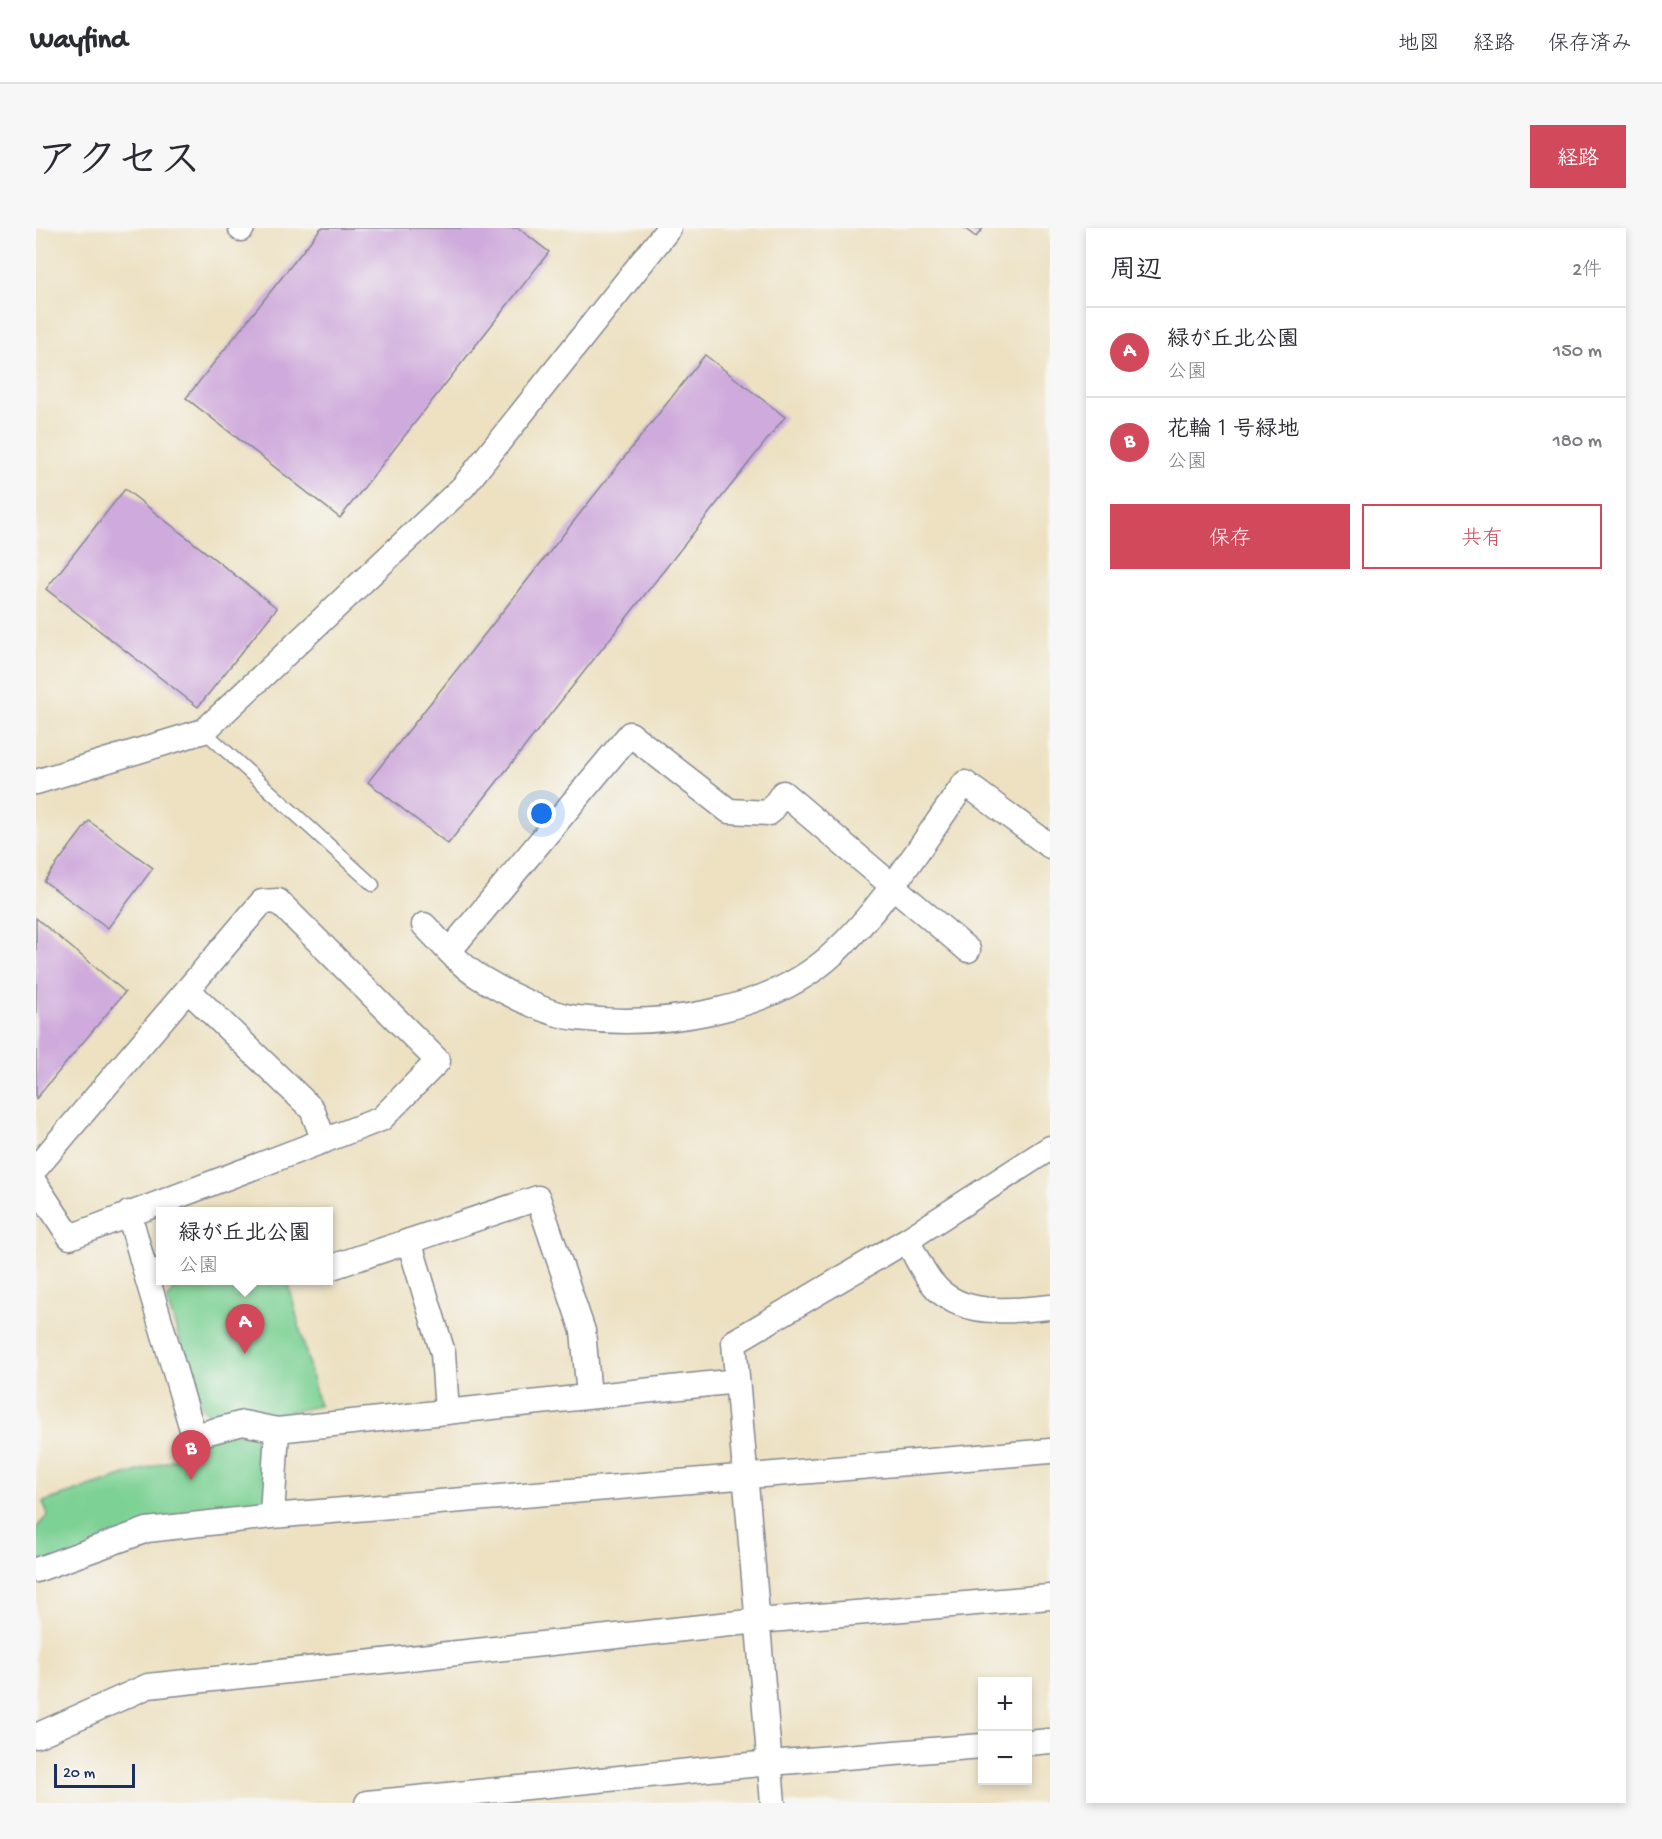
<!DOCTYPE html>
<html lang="ja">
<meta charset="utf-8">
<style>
:root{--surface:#fff;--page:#f7f7f7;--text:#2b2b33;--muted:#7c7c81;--line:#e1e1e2;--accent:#d1495b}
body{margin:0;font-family:"Gochi Hand","Klee One",sans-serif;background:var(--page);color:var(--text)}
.controls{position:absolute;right:18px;bottom:18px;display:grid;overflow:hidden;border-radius:0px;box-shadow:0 3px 9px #0003}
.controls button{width:54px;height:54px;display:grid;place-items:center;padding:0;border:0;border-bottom:2px solid var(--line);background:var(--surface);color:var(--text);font:30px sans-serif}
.scale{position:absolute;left:18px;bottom:15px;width:81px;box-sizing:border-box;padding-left:6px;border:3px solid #1b2f5e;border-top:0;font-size:16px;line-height:21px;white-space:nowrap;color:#1b2f5e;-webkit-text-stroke:4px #f6f6f2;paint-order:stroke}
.you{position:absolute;left:506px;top:586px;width:21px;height:21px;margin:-15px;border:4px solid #fff;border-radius:50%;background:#1a73e8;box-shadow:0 0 0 9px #1a73e833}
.badge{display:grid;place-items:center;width:39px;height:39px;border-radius:50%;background:var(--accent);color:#fff;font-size:20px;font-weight:700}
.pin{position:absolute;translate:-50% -50px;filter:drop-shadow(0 2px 3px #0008)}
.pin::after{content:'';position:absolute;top:32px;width:21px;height:18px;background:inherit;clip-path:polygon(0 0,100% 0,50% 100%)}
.popup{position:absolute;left:120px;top:979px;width:177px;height:78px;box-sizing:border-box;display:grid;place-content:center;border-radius:0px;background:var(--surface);filter:drop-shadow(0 2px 4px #0005);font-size:20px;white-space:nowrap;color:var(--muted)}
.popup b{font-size:22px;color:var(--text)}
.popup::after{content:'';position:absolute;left:50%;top:100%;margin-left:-12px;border:12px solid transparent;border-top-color:var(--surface)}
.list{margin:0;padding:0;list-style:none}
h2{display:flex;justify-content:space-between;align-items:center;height:78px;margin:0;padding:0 24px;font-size:26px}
h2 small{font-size:20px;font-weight:400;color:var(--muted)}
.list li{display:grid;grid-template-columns:39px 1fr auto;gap:18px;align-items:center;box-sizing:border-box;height:90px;padding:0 24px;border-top:2px solid var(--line)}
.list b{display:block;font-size:22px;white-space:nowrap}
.list p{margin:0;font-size:20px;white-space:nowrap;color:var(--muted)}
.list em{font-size:20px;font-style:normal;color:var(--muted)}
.actions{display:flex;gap:12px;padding:18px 24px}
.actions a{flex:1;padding:14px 0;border:2px solid var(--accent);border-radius:0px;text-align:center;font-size:21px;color:var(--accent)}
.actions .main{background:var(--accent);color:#fff}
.map{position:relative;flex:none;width:1014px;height:1575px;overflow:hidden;border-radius:0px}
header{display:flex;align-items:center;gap:36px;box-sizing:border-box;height:84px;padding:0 30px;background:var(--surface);border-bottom:2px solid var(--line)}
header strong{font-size:28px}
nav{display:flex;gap:33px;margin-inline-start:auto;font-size:21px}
.intro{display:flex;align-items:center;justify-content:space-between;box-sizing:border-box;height:144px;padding:0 36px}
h1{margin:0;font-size:42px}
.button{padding:15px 27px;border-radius:0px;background:var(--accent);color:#fff;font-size:21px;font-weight:700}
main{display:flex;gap:36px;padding:0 36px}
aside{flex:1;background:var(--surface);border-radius:0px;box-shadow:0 3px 9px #0003}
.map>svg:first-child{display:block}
</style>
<header>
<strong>Wayfind</strong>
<nav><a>地図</a><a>経路</a><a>保存済み</a></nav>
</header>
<div class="intro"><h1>アクセス</h1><a class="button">経路</a></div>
<main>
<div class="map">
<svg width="1014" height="1575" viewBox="0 0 1014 1575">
<rect width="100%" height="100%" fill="#f6f6f2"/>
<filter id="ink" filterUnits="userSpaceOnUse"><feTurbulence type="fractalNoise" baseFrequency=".0167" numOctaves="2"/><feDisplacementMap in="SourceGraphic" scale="12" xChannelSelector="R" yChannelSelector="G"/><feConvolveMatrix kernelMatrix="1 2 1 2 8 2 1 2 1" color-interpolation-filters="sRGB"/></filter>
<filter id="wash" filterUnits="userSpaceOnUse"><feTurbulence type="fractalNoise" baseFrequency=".008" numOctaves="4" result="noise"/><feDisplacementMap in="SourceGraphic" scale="24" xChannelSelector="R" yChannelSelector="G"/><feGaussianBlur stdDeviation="1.35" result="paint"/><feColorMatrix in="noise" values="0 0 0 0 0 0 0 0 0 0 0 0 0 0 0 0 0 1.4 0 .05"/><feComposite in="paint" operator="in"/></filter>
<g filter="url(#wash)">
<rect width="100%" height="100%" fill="#ede1c2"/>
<path fill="#7dd194" stroke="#4c8079" stroke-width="1.5" d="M161,1053H252L283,1178L239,1187L219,1179L183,1191L167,1181L131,1073L138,1060Z
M209,1198L236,1205L233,1285L0,1339V1300L12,1287L7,1274L145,1229L159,1214Z"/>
<g id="blocks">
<path fill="#cfaadc" d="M285,0H482L513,24L304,290L150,170Z
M928,0H947L940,9Z
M669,127L749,189L412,616L332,554Z
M89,261L241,380L162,479L10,361Z
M53,593L117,640L72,700L8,653Z
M0,690L89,764L0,871Z"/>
</g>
</g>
<g filter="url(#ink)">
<use href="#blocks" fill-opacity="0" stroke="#848890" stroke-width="1.5"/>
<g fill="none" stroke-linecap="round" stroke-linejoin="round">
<g stroke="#848890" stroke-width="15">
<path id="service" d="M168,503L337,657"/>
</g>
<g stroke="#848890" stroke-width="27">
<path id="minor" d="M205,1L206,0
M0,554L168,503L427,259L633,0
M388,697C405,714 424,738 445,750C470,765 512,787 541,790C625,800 736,784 799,724C850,676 888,612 929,555L1014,618
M414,722L594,506L693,583L733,585L747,565L932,722
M152,762L276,881L288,913
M0,940L226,674L242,673L402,833L345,891L34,1009L0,957
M93,985L110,1046
M871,1012C879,1026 886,1044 897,1056C924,1090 977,1083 1014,1079
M373,1013L407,1125L411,1184
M293,1040L502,970L547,1103L553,1168
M125,1042L110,1046L158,1208L207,1195L241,1202L701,1153
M236,1288L241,1202
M0,1342L111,1302L236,1288L1014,1223
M0,1508L112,1458L722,1393L1014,1369
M992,1515L1014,1513
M331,1575L734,1535L946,1518
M737,1575L698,1114L871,1012L1014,920"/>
</g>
<use href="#service" stroke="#fff" stroke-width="12"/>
<use href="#minor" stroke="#fff" stroke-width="24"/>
</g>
</g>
</svg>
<div class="controls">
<button>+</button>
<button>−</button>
</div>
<div class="scale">20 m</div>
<div class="you"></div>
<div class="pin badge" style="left:209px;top:1126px">A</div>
<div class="popup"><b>緑が丘北公園</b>公園</div>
<div class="pin badge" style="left:155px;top:1252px">B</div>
</div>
<aside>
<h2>周辺<small>2件</small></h2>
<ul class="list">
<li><span class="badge">A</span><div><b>緑が丘北公園</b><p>公園</p></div><em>150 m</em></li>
<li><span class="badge">B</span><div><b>花輪１号緑地</b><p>公園</p></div><em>180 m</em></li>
</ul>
<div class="actions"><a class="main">保存</a><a>共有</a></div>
</aside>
</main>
